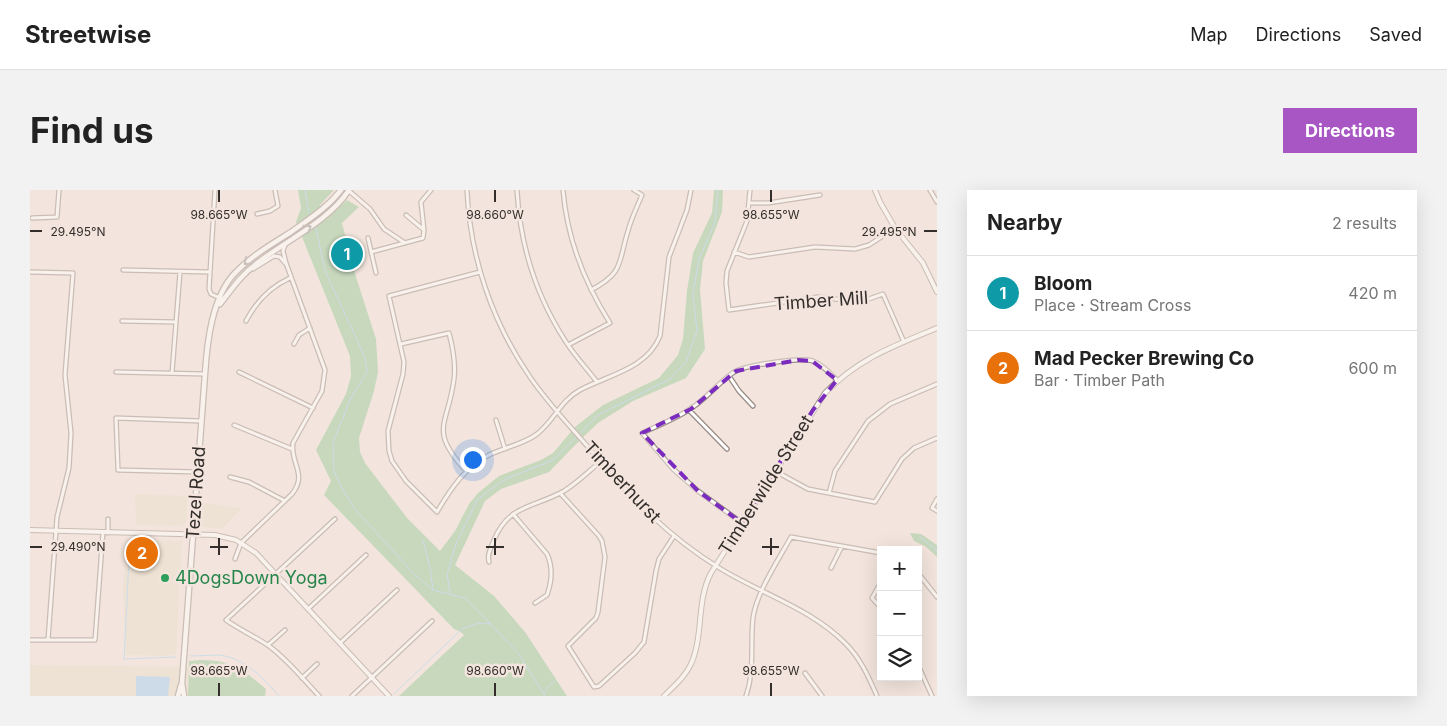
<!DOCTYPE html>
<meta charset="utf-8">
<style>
:root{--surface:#fff;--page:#f2f2f2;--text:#222;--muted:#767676;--line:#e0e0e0;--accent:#a956c5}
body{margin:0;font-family:Inter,sans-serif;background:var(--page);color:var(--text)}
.controls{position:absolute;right:15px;bottom:15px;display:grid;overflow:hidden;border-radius:0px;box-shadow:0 5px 20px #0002}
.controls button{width:45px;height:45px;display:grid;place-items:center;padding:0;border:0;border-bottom:1px solid var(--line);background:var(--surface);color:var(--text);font:25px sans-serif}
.you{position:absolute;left:442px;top:269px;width:18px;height:18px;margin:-12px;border:4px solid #fff;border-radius:50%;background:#1a73e8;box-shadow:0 0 0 8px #1a73e833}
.badge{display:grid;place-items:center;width:32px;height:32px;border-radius:50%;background:var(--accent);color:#fff;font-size:16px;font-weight:700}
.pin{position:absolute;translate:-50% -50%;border:2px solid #fff;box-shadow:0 1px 5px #0006}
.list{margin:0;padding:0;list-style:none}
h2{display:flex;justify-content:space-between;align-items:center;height:65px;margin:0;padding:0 20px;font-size:21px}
h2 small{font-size:16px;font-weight:400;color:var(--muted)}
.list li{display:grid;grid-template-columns:32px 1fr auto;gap:15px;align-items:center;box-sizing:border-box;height:75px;padding:0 20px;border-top:1px solid var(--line)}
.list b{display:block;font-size:19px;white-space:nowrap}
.list p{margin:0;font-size:16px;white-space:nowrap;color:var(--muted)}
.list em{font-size:16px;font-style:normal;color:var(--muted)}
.icon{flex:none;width:28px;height:28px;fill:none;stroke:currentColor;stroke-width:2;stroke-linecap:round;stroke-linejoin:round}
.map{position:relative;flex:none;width:907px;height:506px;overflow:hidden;border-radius:0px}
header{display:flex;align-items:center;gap:30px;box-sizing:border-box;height:70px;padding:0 25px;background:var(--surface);border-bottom:1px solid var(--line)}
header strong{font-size:24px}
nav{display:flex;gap:28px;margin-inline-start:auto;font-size:18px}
.intro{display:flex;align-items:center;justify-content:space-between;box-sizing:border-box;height:120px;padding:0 30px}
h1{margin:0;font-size:35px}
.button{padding:12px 22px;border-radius:0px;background:var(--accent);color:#fff;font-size:18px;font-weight:700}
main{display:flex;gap:30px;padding:0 30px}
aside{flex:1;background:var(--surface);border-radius:0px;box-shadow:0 5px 20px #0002}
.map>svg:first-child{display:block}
</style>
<header>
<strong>Streetwise</strong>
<nav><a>Map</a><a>Directions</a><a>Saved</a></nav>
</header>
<div class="intro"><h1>Find us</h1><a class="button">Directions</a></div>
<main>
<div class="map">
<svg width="907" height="506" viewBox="0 0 907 506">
<rect width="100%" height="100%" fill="#f3e5dd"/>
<path fill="#e9ddc9" d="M105,304L158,306L156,333L151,336L106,335Z
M172,313L212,318L192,339L174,337L171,334Z
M96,350L152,351L146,464L136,466L96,465L93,398Z
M0,475L159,477L158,506H0Z"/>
<path fill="#92c798" d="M268,0H304L290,15L295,30L317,10L329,17L312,33L326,87L346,149L348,182L344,201L329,248L330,262L335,273L377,328L410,361L425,341L439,314L448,303L469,286L511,270L523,263L545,237L573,215L629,188L648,165L653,149L657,101L663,63L682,23L684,0H693L692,22L673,71L670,100L675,159L656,188L603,211L568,233L549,251L519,282L471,299L455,311L425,375L464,406L495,442L537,506H369L434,445L429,441L424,439L294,305L301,291L286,260L316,204L321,186L320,166L266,32L271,18Z
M880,343L891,344L907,355V367L895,356L884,351Z
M172,470C204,471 212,479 236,499L235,506H158L159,471Z"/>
<path fill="#9fcff7" d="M106,486L140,487L138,506H106Z"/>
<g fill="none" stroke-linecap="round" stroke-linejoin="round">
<path stroke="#9fcff7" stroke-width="1" d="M275,0L279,23
M286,38L295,81L335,167L337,182L321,208L303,252L304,281L313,300L325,319L384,384L403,400L435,408L448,421L489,464L515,506
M551,242L568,225L640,189L656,172L667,141L663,104L669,69L685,32L688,0
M890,347L907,361
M100,349L94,469L145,467
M393,350L400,378L403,400
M420,403L417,384L426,354L447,310L461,299L476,289L523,270L545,248
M160,466C170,466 179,465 188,465C214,467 233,488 249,506
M514,503L519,496L525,491
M364,504L433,438L450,433L461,434"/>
<g stroke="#9a8d86" stroke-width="5.5">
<path id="minor" d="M185,0L179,99L181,104L190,108
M318,0L340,19L354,39L375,53
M437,0C440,67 462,132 500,187C517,212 538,234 558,257C597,304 638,347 691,379C732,404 782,419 816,454C831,469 839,488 847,506
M487,0C490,55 506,106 536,152C545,166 557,179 567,192
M533,0C537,49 554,92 580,133L538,155
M720,0L717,31L697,81L696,93L699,120L788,107L823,111H833L853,104L874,152
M900,0L907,12
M719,13H738L790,5
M227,24L240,21L248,16L245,0
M376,25L394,40
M2,28L27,27L29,0
M338,48L346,83
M341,62L393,48L394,40L391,12L401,0
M704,62L719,67L785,57L825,59L839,55L865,38
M223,79L244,66L250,67L255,73
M93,80L179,82
M0,82L43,83L35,185L41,243L40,261L39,278L27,327L18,450
M450,82L359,106L374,172L373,184L358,241L359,261L362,271L376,291L407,322C421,298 436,276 461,264C476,257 494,254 507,244C523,232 531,210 550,200C578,185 617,179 630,146L639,67L657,20L661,0
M561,100C594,83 588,73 598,41C601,29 607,17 612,5L604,0
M92,131L146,132
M216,131C226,112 240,97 260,88
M264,154L269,145L280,138
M371,154L419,143C423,158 426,173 424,189C418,236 398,239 436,281
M86,182L175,184
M209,182L283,218
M142,183L150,82
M699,186L709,201L723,216
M659,220L697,259
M466,230L475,259
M204,235L262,259
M745,281L778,299L845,312L872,269L884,258L907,248
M168,282L88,280L86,228L171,231
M200,287L219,292L255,311
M530,303L569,346L572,351L575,367L568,422L566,428L538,456L564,497L569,496L605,463L614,452L626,381L629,369L644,346
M799,303L805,281L838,231L860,214L907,194
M907,309L902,318L907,321
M483,324L517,364C523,377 522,391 517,405L505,413
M712,333L668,301L643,279L612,243C629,235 648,228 663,217C678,207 689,192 704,182C716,175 770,167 783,171C793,175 800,183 807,190
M78,343V329
M211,353L262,304C278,284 260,274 263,253L292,201L295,180L256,73L253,61L255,55
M205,369L211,353
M459,372C457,364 461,358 464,350C479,314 504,318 534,301C547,293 558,282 570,272
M801,378L812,356
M888,383L907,407
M851,392L842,408L851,418
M278,419L336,365
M0,450H65L73,342
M310,453L367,400
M238,455L255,440
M888,475L902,506
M775,483L792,506
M272,488L287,474
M289,506C273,489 258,470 239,456C226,447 210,440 196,430L305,329
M322,506L402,431
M716,506C725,480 720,455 723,428C726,403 749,369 761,347L851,363"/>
</g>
<g stroke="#9a8d86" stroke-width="6">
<path id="tertiary" d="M845,0L850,12L865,38L893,73L907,102
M0,340L185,345L206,350L226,363L359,506
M634,506C644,496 655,487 661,474C674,445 666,411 681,383L795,203C829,168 864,156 907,138"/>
</g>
<g stroke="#9a8d86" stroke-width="7">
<path id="secondary" d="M190,114C201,100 211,85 226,74C256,50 297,33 319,0
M148,506L151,495
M154,506L152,493L175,184C177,152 182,107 205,83C221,66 242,54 261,42C279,29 297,18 311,0"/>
</g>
<use href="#minor" stroke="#fff" stroke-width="3"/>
<use href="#tertiary" stroke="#fff" stroke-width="4"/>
<use href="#secondary" stroke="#fff" stroke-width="4.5"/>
</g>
<defs><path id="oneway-chevron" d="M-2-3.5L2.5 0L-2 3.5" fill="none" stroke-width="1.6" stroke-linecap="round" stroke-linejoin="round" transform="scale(1.25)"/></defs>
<g stroke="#999695">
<use href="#oneway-chevron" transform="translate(278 38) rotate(-34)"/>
<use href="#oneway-chevron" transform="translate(217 72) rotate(140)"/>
</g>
<path d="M0 0H907V506H0ZM768,170L782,171L807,190L783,220L712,333L668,301L612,243L661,219L706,181Z" fill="#f3e5dd" fill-opacity=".55" fill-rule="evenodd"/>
<path fill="none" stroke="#7b2cbf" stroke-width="4" stroke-dasharray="10 6" stroke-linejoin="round" d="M768,170L782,171L807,190L783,220L712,333L668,301L612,243L661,219L706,181Z"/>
<path fill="none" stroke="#332e2b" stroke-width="2" d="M189,0V12M465,0V12M741,0V12M0,41H12M894,41H907M189,348V365M465,348V365M741,348V365M0,357H12M180,357H198M456,357H474M732,357H749M189,493V506M465,493V506M741,493V506"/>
<circle fill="#2e9e5b" stroke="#f3e5dd" stroke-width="2" cx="135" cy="388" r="5"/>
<g text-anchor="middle" stroke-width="5" stroke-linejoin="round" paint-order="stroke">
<g font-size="18" fill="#332e2b" stroke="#f3e5dd">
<text transform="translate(791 111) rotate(-4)" y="6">Timber Mill</text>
<text transform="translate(592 292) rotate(47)" y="6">Timberhurst</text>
<text transform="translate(736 295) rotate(-58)" y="6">Timberwilde Street</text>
<text transform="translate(166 303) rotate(-86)" y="6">Tezel Road</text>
</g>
<g font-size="18" fill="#27864d" stroke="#f3e5dd" text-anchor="start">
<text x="145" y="394">4DogsDown Yoga</text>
</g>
</g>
<g font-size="12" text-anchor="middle" fill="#332e2b" stroke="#f3e5dd" stroke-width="5" stroke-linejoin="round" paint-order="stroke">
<text x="189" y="29">98.665°W</text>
<text x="465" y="29">98.660°W</text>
<text x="741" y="29">98.655°W</text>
<text x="48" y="46">29.495°N</text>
<text x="859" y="46">29.495°N</text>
<text x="48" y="361">29.490°N</text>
<text x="189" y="485">98.665°W</text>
<text x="465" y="485">98.660°W</text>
<text x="741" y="485">98.655°W</text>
</g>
</svg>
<div class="controls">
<button>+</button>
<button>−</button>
<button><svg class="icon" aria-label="layers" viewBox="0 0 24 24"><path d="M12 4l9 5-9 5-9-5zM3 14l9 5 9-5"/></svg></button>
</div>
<div class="you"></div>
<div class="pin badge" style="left:317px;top:64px;background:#0f9aa8">1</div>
<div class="pin badge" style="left:112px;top:363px;background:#e8710a">2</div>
</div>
<aside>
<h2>Nearby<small>2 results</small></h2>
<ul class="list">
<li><span class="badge" style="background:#0f9aa8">1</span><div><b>Bloom</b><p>Place · Stream Cross</p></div><em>420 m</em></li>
<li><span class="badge" style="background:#e8710a">2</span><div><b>Mad Pecker Brewing Co</b><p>Bar · Timber Path</p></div><em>600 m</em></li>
</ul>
</aside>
</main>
